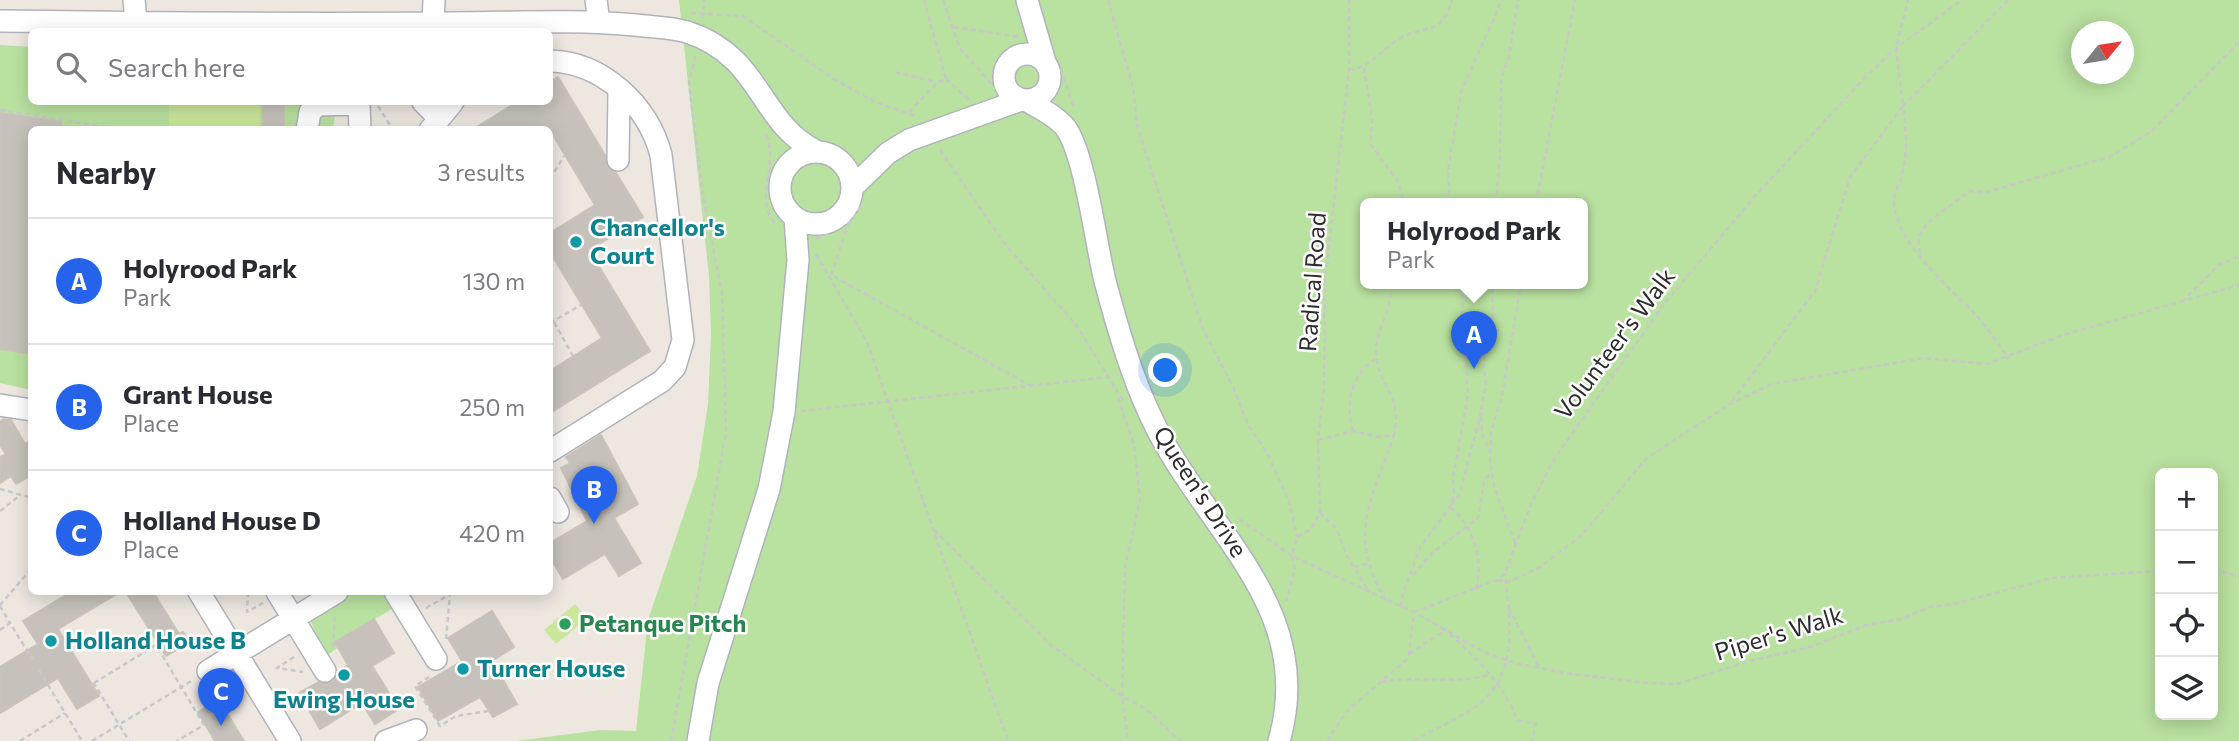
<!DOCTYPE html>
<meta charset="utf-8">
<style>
:root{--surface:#fff;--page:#f7f7f7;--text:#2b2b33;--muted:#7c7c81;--line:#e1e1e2;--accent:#2563eb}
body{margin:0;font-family:Commissioner,sans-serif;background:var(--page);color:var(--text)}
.controls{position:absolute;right:21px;bottom:21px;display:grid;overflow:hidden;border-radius:10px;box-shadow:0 4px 18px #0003}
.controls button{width:63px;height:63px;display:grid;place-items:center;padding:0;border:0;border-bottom:2px solid var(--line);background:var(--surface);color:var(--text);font:35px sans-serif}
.compass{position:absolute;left:2071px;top:21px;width:63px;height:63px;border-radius:50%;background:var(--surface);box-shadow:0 4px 18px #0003;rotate:60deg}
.you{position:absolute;left:1166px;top:371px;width:24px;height:24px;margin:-18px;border:5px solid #fff;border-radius:50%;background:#1a73e8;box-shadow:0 0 0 10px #1a73e833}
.badge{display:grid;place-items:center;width:46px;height:46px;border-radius:50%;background:var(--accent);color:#fff;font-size:23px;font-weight:700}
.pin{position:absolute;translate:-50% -58px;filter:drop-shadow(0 2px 4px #0008)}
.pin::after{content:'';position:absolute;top:37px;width:24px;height:21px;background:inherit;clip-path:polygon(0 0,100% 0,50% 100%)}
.popup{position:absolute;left:1360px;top:198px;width:228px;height:91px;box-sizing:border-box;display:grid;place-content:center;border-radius:10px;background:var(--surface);filter:drop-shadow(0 2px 5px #0005);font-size:23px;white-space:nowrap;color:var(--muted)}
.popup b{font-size:26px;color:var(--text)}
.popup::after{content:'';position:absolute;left:50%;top:100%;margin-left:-14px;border:14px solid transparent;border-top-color:var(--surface)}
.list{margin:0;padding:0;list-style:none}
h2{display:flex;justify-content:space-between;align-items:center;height:91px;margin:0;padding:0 28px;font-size:30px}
h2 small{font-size:23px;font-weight:400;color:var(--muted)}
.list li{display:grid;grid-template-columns:46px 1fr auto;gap:21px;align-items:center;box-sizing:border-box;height:126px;padding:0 28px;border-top:2px solid var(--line)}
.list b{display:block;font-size:26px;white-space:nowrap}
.list p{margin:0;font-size:23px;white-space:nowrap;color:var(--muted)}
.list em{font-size:23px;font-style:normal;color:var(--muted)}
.icon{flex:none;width:38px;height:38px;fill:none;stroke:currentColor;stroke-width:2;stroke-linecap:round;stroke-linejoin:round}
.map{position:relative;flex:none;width:2239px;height:741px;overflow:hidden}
.search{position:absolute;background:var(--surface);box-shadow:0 4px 18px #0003;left:28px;top:28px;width:525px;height:77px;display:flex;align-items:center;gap:18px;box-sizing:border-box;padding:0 24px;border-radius:10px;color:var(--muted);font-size:26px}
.panel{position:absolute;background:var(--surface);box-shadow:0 4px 18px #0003;left:28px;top:126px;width:525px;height:469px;border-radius:10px}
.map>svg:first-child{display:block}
</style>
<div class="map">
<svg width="2239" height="741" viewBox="0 0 2239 741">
<rect width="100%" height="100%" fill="#ede7e0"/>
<path fill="#b9e1a0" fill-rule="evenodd" d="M679,0H2239V741H516L601,730L636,731L648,620L697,476L708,404L711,334L709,276ZM2082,32H2124V74H2082ZM1366,203H1582V283H1366ZM2160,473H2213V715H2160Z
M0,45L31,47L32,102H337L333,129L32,130L31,390L0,383Z
M351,592H389L397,606L336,642L338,648L325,656L310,619L314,613Z"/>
<path fill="#cbe79c" d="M169,102H260V129H169Z
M575,604L587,619L556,644L544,630Z"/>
<path fill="#c6c2bb" stroke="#c9c3ba" stroke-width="2" d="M558,77L605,155L607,167L616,173L643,217L589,250L650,351L550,413V371L602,338L550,252V233L595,205L550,130H472L517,102H550V82Z
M263,102H284V130H263Z
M0,113L61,122V130H32V354L0,349Z
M4,419L11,420L25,444L32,440V475L16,484L11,476L0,483V457L6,454L0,445V421Z
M601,435L638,504L614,518L641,563L619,576L605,554L563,579L550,557V543L587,521L561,468L570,463L566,457Z
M71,592H120L58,629L99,696L77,709L58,678L0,713V667L38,644L23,621Z
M126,592H153L179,634L183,632L190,642L166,656Z
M492,611L514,647L492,661L517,704L493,717L480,697L438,721L418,687L462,661L448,638Z
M374,619L394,653L372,666L399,709L375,724L362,703L320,729L299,693L319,682H332L338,671L348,665L335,642Z
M223,697L229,707L225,710L244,741H215L198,712Z"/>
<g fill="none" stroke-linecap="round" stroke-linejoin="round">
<g stroke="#b0b3bc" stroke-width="24">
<path id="minor" d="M134,0L137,32
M596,0L599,22
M1027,0L1045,62
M0,21C148,23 296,24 444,23C508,23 572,19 635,25C652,27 671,27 687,32C762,56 759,123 816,151
M433,23L434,0
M1004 77a23 23 0 1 1 46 0a23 23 0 1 1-46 0Z
M550,61C602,62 648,105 661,155L683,340L675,367L662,381L550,451
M1025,100C1039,108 1055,115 1065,127C1085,153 1096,245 1105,281C1121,341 1140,406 1174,459C1230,550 1313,623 1279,741
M423,102L439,118
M359,104L360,130
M307,130L310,112L318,105L359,104V102
M430,130L453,102
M780 188a36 36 0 1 1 72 0a36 36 0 1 1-72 0Z
M618,160L619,90
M852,188L888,153L909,140L1021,100
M0,405L32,410
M550,498L558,512
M199,592L290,741
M277,592L325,671
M395,592L436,659
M208,671L337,592
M386,741L416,730
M698,741L708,683L769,489L784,412L798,260L795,218"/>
</g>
<path stroke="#c8c8c8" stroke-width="2.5" stroke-dasharray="5 3.5" stroke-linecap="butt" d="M943,0L960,48L996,89
M1108,0L1133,87L1137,125L1203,329L1233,387L1249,427L1266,451L1289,501L1297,537
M2008,0L1903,106C1906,130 1908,151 1902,175C1900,183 1894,192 1894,200C1893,240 1948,286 1973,312C1986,325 1997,343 2009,359
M691,13L743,16L832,78L875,102L918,117
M703,19L704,0
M954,27L1020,37
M1364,68L1372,118L1371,145L1397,180L1404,203
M1061,69L1074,109
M1349,70C1372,67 1380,50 1399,39C1423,24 1443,37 1452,0
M895,72L936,82
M946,79L969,100
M378,106L393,130
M0,110L124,130
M909,112L938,82L946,79L924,0
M139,130L140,126
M766,135C780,165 752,197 776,225
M940,150L1004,243L1077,326L1123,401
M550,179L564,156
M1450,203L1448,171L1461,92L1502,0
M1496,203L1500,154L1501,79L1509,56L1518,0
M1536,203L1575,0
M849,222L831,275L1033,387
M816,239L849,222L862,204
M1920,253L1918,238L1927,223L1970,191L1987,192L2109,157L2151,132L2239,42
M816,254L867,342L1008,741
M2182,302L2219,265L2239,256
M550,315L573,356
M550,323L581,305
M1118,398L1134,445L1140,499L1125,567L1122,696L1128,741
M1732,401L1815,291L1850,177L1903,106L1896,48L1908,0
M1481,410L1486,383L1483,362L1493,333L1492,283
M801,411L1109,377L1113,373
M1481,417L1482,433L1489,451
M1353,431C1345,404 1351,373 1377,358
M1318,440L1354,431L1379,437L1394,435C1403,392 1378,389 1376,352C1375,328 1396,308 1389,283
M0,489L32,498
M0,511L19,496
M1320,513L1336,528L1347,556L1369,592
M1239,519L1292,556L1414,612L1484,652L1515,663L1564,673L1647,683L1677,684L1749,661L1810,647L1866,625L1902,619L1930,607L1954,604L2052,578L2160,571
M934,530L1052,646L1122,696L1146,709L1180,741
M1515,543L1494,486L1490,460L1491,431L1502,396L1521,283
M1354,567L1367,564
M2213,570L2239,576
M1413,575L1432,553L1478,518L1484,482L1491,471
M1498,580L1506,583L1537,569L1580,537L1647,458L1730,404L1772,384L1924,358L1987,364L2063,335L2239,285
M1476,589C1484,559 1473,526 1450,507L1460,493L1481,412
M248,592L247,612L263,603
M1386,600C1346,535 1372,500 1394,435
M1286,602L1295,569L1292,556L1297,537L1311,529L1320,513L1318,440L1324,388L1325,281L1349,70V0
M0,605L32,568
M0,606L10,623
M1401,607L1403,592L1421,546L1450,507L1454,493L1453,478L1468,395L1461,283
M426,608L454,592
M1509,608L1539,667
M1414,612C1427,608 1493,580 1498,580L1505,573L1531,504L1554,459L1665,303L1755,196L1860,83L1896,48L1962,0
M0,630L10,623L33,660
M1450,634C1476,658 1506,687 1517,720L1536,724L1532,741
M446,639L450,594
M333,647L335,615
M1409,654L1446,630
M294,657L277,668L303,672
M39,670L82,741
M429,677L415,686L440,726L456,716L489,711
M1381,682C1417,675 1453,685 1489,675
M94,683L156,645L204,725L177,741
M92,684L95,685L129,741
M20,741L65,713
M92,741L193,680
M671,741L726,432L722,294L703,195L689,83L695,56
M1327,741L1347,711L1406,660L1409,654L1414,612
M1414,741C1434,729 1456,720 1475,707C1520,676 1510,619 1505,573"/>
<use href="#minor" stroke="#fff" stroke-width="21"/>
</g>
<g fill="#0f9aa8" stroke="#fff" stroke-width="2.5">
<circle cx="576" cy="242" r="7"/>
<circle cx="51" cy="641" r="7"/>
<circle cx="463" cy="669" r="7"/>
<circle cx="344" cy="675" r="7"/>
</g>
<circle fill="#2e9e5b" stroke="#fff" stroke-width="2.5" cx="565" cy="624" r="7"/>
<g text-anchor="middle" stroke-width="5" stroke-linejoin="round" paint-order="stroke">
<g font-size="24" font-weight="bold" fill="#0d838f" stroke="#fff" text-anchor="start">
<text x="590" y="236">Chancellor's<tspan x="590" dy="28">Court</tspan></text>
<text x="65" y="649">Holland House B</text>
<text x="477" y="677">Turner House</text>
<text x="344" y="708" text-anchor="middle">Ewing House</text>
</g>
<g font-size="24" fill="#2d2d2d" stroke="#fff">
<text transform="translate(1313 282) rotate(-86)" y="8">Radical Road</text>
<text transform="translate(1615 344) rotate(-53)" y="8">Volunteer's Walk</text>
<text transform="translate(1200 492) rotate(57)" y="8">Queen's Drive</text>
<text transform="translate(1779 634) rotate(-17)" y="8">Piper's Walk</text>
</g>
<g font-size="24" font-weight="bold" fill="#27864d" stroke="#fff" text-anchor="start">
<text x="579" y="632">Petanque Pitch</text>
</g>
</g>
</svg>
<div class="controls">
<button>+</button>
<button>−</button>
<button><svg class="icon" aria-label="locate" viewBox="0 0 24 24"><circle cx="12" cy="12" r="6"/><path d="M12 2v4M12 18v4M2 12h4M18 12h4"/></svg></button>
<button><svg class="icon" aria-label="layers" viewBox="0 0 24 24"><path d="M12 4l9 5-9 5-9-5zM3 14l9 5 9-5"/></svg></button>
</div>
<svg class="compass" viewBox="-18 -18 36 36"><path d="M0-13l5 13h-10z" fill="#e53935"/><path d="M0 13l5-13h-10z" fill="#7c7c81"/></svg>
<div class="you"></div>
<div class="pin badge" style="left:1474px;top:369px">A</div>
<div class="popup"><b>Holyrood Park</b>Park</div>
<div class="pin badge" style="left:594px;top:524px">B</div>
<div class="pin badge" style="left:221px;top:726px">C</div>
<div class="search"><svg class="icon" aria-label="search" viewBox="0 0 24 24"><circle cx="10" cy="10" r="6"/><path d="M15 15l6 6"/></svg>Search here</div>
<section class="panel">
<h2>Nearby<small>3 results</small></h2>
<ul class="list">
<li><span class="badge">A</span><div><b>Holyrood Park</b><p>Park</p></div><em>130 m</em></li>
<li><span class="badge">B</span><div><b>Grant House</b><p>Place</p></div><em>250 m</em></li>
<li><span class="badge">C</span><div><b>Holland House D</b><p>Place</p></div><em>420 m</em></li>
</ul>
</section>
</div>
